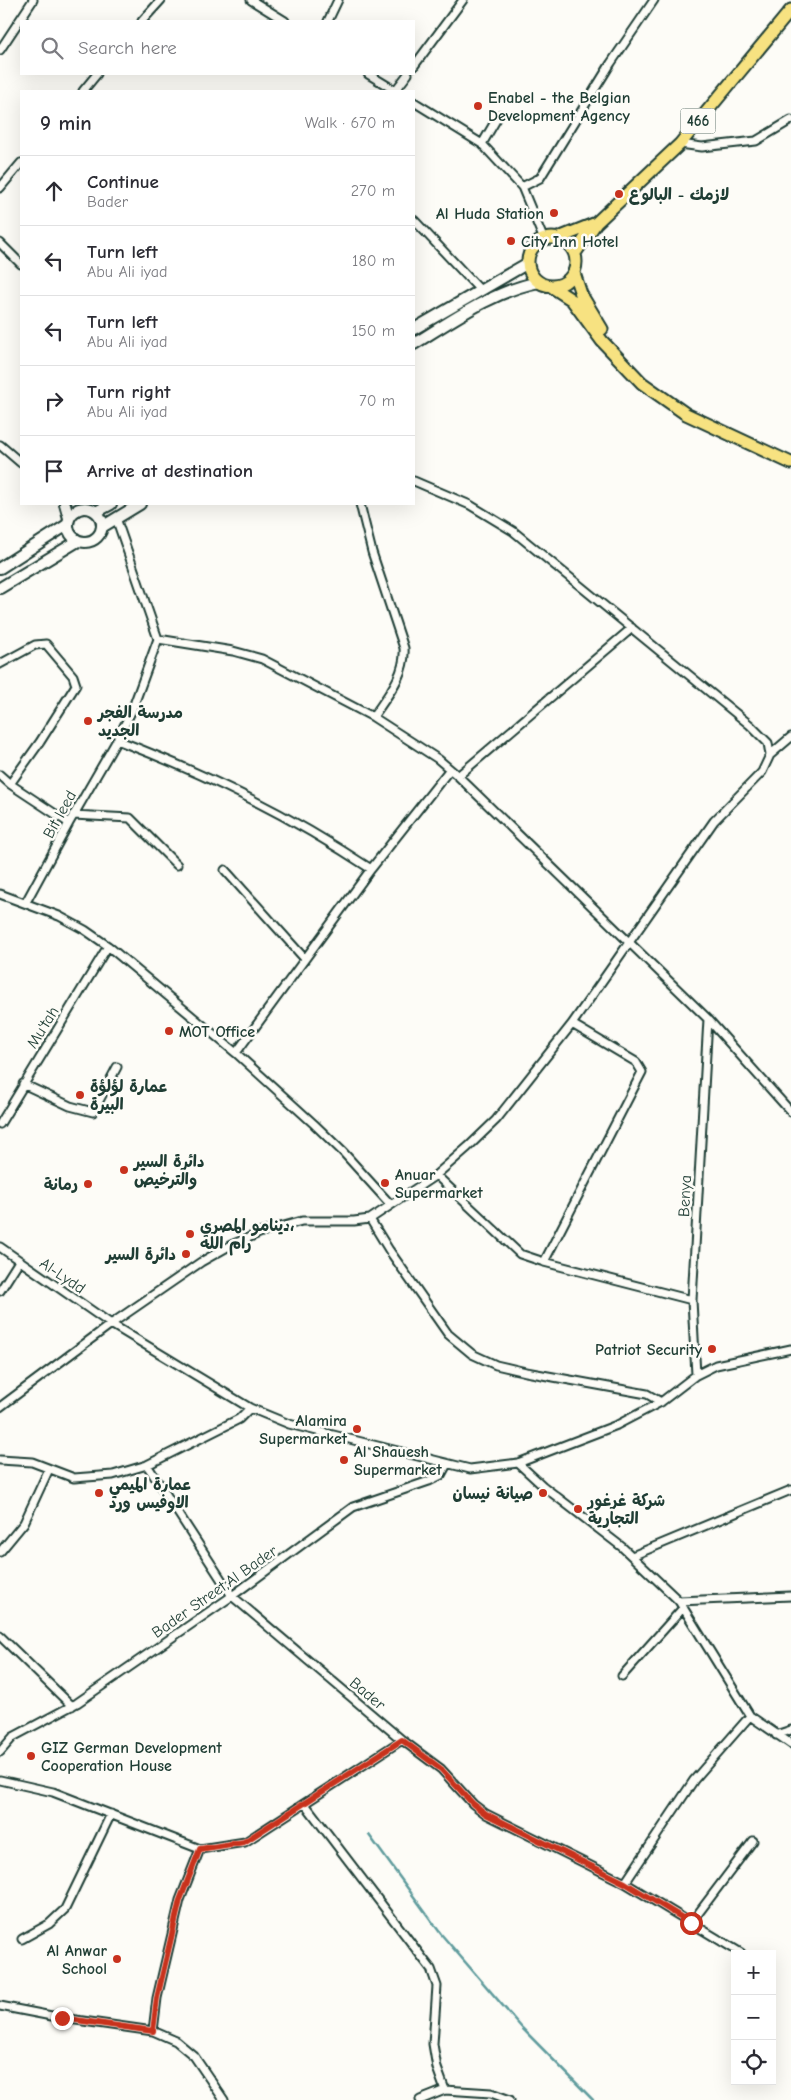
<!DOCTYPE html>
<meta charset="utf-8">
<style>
:root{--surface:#fff;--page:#f7f7f7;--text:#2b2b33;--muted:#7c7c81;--line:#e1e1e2}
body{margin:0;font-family:"Comic Neue","Playpen Sans Arabic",sans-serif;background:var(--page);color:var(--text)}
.controls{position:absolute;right:15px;bottom:15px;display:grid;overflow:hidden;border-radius:0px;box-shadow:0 5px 20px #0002}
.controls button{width:45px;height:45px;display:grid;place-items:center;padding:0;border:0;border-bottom:1px solid var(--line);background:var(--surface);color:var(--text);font:25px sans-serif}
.stop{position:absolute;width:15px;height:15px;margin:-11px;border:4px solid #c8321e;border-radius:50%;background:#fff}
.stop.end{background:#c8321e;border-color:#fff;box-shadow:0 1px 5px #0008}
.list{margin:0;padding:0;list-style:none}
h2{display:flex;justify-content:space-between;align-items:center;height:65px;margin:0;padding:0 20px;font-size:21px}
h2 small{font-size:16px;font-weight:400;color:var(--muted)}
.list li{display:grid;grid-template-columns:32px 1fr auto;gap:15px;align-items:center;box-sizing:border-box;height:70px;padding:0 20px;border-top:1px solid var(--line)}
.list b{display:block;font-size:19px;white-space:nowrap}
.list p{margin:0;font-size:16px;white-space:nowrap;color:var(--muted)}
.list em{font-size:16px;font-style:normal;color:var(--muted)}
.icon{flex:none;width:28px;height:28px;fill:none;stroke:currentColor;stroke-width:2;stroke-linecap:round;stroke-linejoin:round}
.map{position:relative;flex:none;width:791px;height:2100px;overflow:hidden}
.search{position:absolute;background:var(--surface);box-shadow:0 5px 20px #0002;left:20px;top:20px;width:395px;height:55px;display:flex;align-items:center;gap:12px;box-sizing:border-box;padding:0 18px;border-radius:0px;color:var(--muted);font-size:19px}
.panel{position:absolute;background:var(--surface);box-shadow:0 5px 20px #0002;left:20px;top:90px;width:395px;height:415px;border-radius:0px}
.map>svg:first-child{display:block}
</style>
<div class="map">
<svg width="791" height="2100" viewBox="0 0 791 2100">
<rect width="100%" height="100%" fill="#fdfcf7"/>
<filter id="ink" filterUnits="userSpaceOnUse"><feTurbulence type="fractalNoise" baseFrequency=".02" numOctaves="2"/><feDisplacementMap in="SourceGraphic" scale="10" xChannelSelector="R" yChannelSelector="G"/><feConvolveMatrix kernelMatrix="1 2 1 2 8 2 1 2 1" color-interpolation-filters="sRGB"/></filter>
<g filter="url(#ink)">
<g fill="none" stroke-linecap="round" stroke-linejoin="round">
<path stroke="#609c9d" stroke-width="2.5" d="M369,1835L441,1934L522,2028L593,2100"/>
<g stroke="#1f3d34" stroke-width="11">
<path id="street" d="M251,0L285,21
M142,21L161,0
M328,21L338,0
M0,50L33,0
M414,66L463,0
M368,74L396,91
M83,91L97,74
M395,91L408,74
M414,102L482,144L522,187L544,240
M482,144L499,115
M680,144L702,147L756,141L791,120
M522,187L540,178L611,63L654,0
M0,188L21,163
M414,220L480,290
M0,243L21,264
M0,445L21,463
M360,504L372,552L404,648C406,675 387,696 373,717
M158,639L233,651L262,659L373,717L438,759L458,776L708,1019L791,1112
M0,664L35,645L46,644L73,676L76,685L40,742L10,784L69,823
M117,740C210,776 288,814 371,869
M770,755L791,737
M0,775L10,784
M458,776L632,628
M73,815L130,818L177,865
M225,870L305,959
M0,894L59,916L85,930L108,946L236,1053L314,1124L343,1152L391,1205
M26,902L69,823L117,740L132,710L158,639L116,518
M236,1053L371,869L450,769
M23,1084L70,1106L93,1112L117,1067
M0,1124L108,946
M436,1175L520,1254L544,1262L692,1300
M370,1219L389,1250L448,1334L472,1354L496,1365L526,1372L647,1394L661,1402
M0,1247L111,1324L250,1408L289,1424L470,1469L518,1463L617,1425L661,1402L696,1375L716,1365L791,1349
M544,1262L642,1072L636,1062L572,1024
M0,1291L19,1261
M696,1375L692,1300L708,1019
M0,1407L111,1324L201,1262L231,1245L262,1232L302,1221H354L370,1219L436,1175L468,1147L496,1120L572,1024L714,821L762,772L770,755L768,743L750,725L513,531L470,505L414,481
M0,1460L32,1462L74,1478L113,1475L147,1465L239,1419L250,1408
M518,1463L543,1486L622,1547L679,1601L750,1716L694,1780L625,1883
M147,1465L232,1596L402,1740L441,1769L473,1804L486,1814L625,1883L741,1953
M0,1552L24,1523L49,1469
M632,1556L791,1490
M679,1601L791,1596
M0,1636L72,1706
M622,1676L683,1608
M750,1716L791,1744
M776,1735L791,1730
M0,1752L13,1737L77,1703L232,1596L353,1507L429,1481L441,1475L447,1464
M0,1780L53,1792L200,1849
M305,1804L431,1969L437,1986L433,2044L437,2068L445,2090
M691,1923L753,1841
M22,1939L49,1924L65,1909L111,1814
M0,2006L62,2018L153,2031L176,2041L194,2056L224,2100
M153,2031L157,1998L180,1900L200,1849L245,1842L402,1740
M420,2100L445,2090L491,2093L510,2100"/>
</g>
<g stroke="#1f3d34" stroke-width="14">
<path id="secondary" d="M414,329L528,263
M414,344C453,320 493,291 539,282
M65,504L69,518
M68 525a17 17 0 1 1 34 0a17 17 0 1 1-34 0Z
M96,512L111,504
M102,527L140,504
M0,568L67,525
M0,588L78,541"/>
</g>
<g stroke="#1f3d34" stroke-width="15">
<path id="primary" d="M528 262a24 24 0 1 1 48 0a24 24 0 1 1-48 0Z
M556,239L596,223
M575,253L596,223L680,144L791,10
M574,273L581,294L602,329
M552,287L572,300L602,341L642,383L686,414L791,463"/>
</g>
<use href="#street" stroke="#fdfcf7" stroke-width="7"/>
<use href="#secondary" stroke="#fdfcf7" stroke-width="10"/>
<use href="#primary" stroke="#f7e281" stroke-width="11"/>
</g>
</g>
<g fill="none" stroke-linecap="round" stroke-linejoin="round" filter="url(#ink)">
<path stroke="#c8321e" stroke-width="6" d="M62,2018L153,2031L157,1998L180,1900L200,1849L244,1842L402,1740L441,1769L473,1804L486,1814L625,1883L691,1923"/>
</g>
<g fill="#c8321e" stroke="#fdfcf7" stroke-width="2">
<circle cx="478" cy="106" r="5"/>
<circle cx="619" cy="194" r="5"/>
<circle cx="554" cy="213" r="5"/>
<circle cx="511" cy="241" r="5"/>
<circle cx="88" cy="721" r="5"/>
<circle cx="169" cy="1031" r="5"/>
<circle cx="80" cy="1095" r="5"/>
<circle cx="124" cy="1170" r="5"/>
<circle cx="385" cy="1183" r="5"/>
<circle cx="88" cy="1184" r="5"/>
<circle cx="190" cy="1234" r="5"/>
<circle cx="186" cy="1254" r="5"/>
<circle cx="712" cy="1349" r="5"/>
<circle cx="357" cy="1429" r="5"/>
<circle cx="344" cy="1460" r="5"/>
<circle cx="99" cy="1493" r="5"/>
<circle cx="543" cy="1493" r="5"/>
<circle cx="578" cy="1509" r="5"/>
<circle cx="31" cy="1756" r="5"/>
<circle cx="117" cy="1959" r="5"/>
</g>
<g text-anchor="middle" stroke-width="5" stroke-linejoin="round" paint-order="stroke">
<rect fill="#fdfcf7" stroke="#62766e" stroke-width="1" x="680.5" y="108.5" width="35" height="25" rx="4"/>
<g font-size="15" font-weight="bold" fill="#1f3d34">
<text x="698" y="126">466</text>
</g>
<g font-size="16" font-weight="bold" fill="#1f3d34" stroke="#fdfcf7" text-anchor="start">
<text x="488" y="103">Enabel - the Belgian<tspan x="488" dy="18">Development Agency</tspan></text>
<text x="629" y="200">لازمك - البالوع</text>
<text x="544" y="219" text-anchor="end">Al Huda Station</text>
<text x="521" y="247">City Inn Hotel</text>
<text x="98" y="718">مدرسة الفجر<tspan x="98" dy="18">الجديد</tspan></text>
<text x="179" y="1037">MOT Office</text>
<text x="90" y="1092">عمارة لؤلؤة<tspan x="90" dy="18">البيرة</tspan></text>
<text x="134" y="1167">دائرة السير<tspan x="134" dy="18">والترخيص</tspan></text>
<text x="395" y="1180">Anuar<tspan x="395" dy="18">Supermarket</tspan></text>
<text x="78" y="1190" text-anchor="end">رمانة</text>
<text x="200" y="1231">دينامو المصري،<tspan x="200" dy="18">رام الله</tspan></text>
<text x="176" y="1260" text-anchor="end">دائرة السير</text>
<text x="702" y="1355" text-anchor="end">Patriot Security</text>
<text x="347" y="1426" text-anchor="end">Alamira<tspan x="347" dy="18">Supermarket</tspan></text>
<text x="354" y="1457">Al Shauesh<tspan x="354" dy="18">Supermarket</tspan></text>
<text x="109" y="1490">عمارة الميمي<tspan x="109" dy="18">الاوفيس ورد</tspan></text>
<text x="533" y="1499" text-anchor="end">صيانة نيسان</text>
<text x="588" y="1506">شركة غرغور<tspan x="588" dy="18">التجارية</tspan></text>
<text x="41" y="1753">GIZ German Development<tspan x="41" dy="18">Cooperation House</tspan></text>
<text x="107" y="1956" text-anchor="end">Al Anwar<tspan x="107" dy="18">School</tspan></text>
</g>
<g font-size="16" fill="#1f3d34" stroke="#fdfcf7">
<text transform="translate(59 814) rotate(-61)" y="6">Bit leed</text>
<text transform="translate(42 1027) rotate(-58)" y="6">Mu'tah</text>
<text transform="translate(684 1196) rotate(-87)" y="6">Benya</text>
<text transform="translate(63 1275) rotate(34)" y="6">Al-Lydd</text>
<text transform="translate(214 1591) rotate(-35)" y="6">Bader Street;Al Bader</text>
<text transform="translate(368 1693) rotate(40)" y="6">Bader</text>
</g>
</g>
</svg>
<div class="controls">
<button>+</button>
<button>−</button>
<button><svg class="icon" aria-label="locate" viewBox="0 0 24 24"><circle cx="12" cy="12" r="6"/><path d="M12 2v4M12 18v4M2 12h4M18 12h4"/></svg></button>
</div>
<div class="stop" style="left:691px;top:1923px"></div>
<div class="stop end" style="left:62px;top:2018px"></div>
<div class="search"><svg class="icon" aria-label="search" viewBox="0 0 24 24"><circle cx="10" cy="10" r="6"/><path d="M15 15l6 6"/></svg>Search here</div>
<section class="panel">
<h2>9 min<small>Walk · 670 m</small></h2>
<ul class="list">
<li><svg class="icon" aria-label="ahead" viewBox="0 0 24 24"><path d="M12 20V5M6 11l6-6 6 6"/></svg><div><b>Continue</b><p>Bader</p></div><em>270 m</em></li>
<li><svg class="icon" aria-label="left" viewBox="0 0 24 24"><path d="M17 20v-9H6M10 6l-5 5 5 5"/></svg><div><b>Turn left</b><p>Abu Ali iyad</p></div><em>180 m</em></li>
<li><svg class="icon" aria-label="left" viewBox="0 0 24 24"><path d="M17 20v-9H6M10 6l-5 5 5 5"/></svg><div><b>Turn left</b><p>Abu Ali iyad</p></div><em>150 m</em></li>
<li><svg class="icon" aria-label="right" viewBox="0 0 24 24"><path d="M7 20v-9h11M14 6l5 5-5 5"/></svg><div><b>Turn right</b><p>Abu Ali iyad</p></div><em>70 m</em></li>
<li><svg class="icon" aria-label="arrive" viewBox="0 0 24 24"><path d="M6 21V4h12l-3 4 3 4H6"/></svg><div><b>Arrive at destination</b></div></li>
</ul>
</section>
</div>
